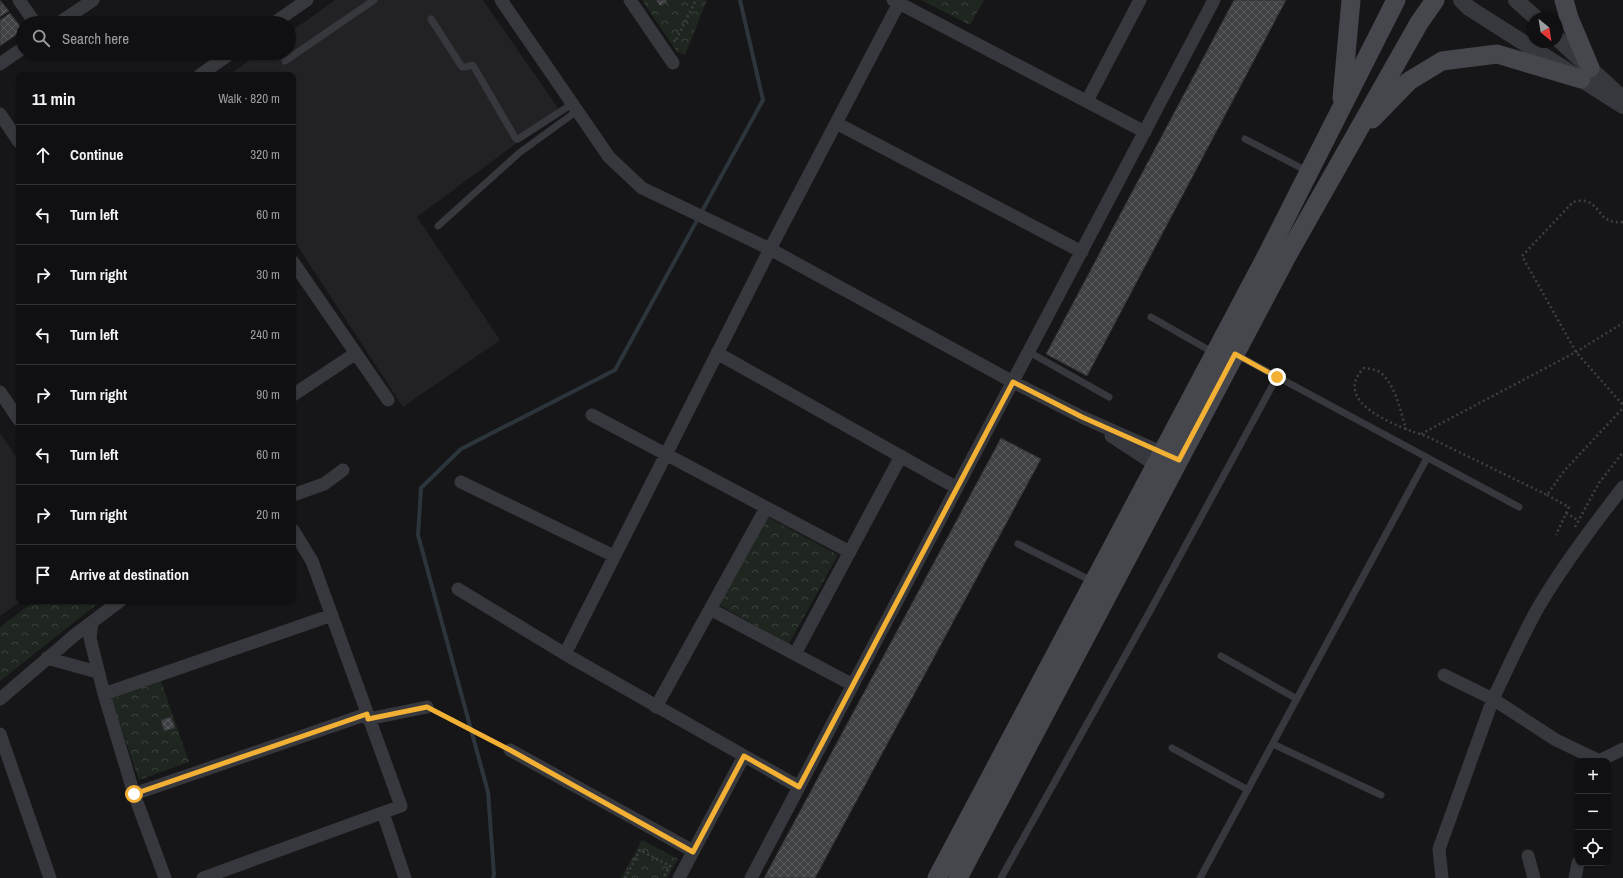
<!DOCTYPE html>
<meta charset="utf-8">
<style>
:root{--surface:#101012;--page:#1e1e20;--text:#f1f3f6;--muted:#9c9d9f;--line:#303032}
body{margin:0;font-family:"Archivo Narrow",sans-serif;background:var(--page);color:var(--text)}
.controls{position:absolute;right:12px;bottom:12px;display:grid;overflow:hidden;border-radius:8px;box-shadow:0 1px 3px #0004}
.controls button{width:36px;height:36px;display:grid;place-items:center;padding:0;border:0;border-bottom:1px solid var(--line);background:var(--surface);color:var(--text);font:20px sans-serif}
.compass{position:absolute;left:1527px;top:12px;width:36px;height:36px;border-radius:50%;background:var(--surface);box-shadow:0 1px 3px #0004;rotate:150deg}
.stop{position:absolute;width:12px;height:12px;margin:-9px;border:3px solid #f2b134;border-radius:50%;background:#fff}
.stop.end{background:#f2b134;border-color:#fff;box-shadow:0 1px 4px #0008}
.list{margin:0;padding:0;list-style:none}
h2{display:flex;justify-content:space-between;align-items:center;height:52px;margin:0;padding:0 16px;font-size:17px}
h2 small{font-size:13px;font-weight:400;color:var(--muted)}
.list li{display:grid;grid-template-columns:26px 1fr auto;gap:12px;align-items:center;box-sizing:border-box;height:60px;padding:0 16px;border-top:1px solid var(--line)}
.list b{display:block;font-size:15px;white-space:nowrap}
.list em{font-size:13px;font-style:normal;color:var(--muted)}
.icon{flex:none;width:22px;height:22px;fill:none;stroke:currentColor;stroke-width:2;stroke-linecap:round;stroke-linejoin:round}
.map{position:relative;flex:none;width:1623px;height:878px;overflow:hidden}
.search{position:absolute;background:var(--surface);box-shadow:0 1px 3px #0004;left:16px;top:16px;width:280px;height:44px;display:flex;align-items:center;gap:10px;box-sizing:border-box;padding:0 14px;border-radius:22px;color:var(--muted);font-size:15px}
.panel{position:absolute;background:var(--surface);box-shadow:0 1px 3px #0004;left:16px;top:72px;width:280px;height:532px;border-radius:8px}
.map>svg:first-child{display:block}
</style>
<div class="map">
<svg width="1623" height="878" viewBox="0 0 1623 878">
<defs>
<pattern id="park-crowns" width="20" height="18" patternUnits="userSpaceOnUse"><rect width="20" height="18" fill="#1e261f"/><path d="M2 6a3 3 0 1 1 6 0M12 15a3 3 0 1 1 6 0" fill="none" stroke="#3c433d"/></pattern>
<pattern id="building-cross-hatch" width="8" height="8" patternUnits="userSpaceOnUse"><rect width="8" height="8" fill="#404145"/><path d="M0 0l8 8M0 8l8-8" fill="none" stroke="#595a5e"/></pattern>
</defs>
<rect width="100%" height="100%" fill="#161618"/>
<path fill="#222225" d="M335,0H483L560,111L417,217L500,340L403,407L293,239V75H229L260,53H289V33Z
M0,433L19,461V601H21L0,616Z"/>
<path fill="url(#park-crowns)" d="M642,0H707L685,55L677,52Z
M921,0H984L970,25Z
M768,517L838,555L789,644L719,605Z
M35,601H101L0,681V627Z
M161,681L189,762L139,780L111,699Z
M642,840L678,859L667,878H621Z"/>
<g fill="none" stroke-linecap="round" stroke-linejoin="round">
<path stroke="#2c353c" stroke-width="4" d="M493,878L494,875L488,792L418,535L421,488L461,449L615,370L763,100L740,0"/>
</g>
<path fill="url(#building-cross-hatch)" stroke="#303034" d="M0,0L9,11L0,17Z
M656,0H666L667,2L660,6Z
M1234,0H1286L1087,376L1046,354Z
M10,13L23,30L0,46V20Z
M1001,438L1041,459L815,878H764Z
M171,717L175,728L164,731L161,720Z"/>
<g fill="none" stroke-linecap="round" stroke-linejoin="round">
<path stroke="#3d3f44" stroke-width="2.5" stroke-dasharray="2 3" stroke-linecap="butt" d="M674,40L675,42L696,0
M1623,222C1598,224 1603,207 1586,201C1582,200 1577,201 1573,202L1522,256L1576,352L1623,405
M1406,430C1401,412 1396,387 1382,374C1377,369 1370,369 1364,368C1329,403 1401,428 1426,436L1547,495L1564,471L1623,408
M1421,434L1576,352L1623,323
M1547,495L1569,507L1556,535
M1566,513L1579,521
M1575,527L1599,483L1623,452
M437,713L500,745
M625,878L640,850L670,866L663,878"/>
<path stroke="#37383d" stroke-width="7" d="M431,19L462,67H465L472,65L474,67L516,139H518L572,104
M285,61L374,0
M1245,139L1309,172
M438,226L519,153L577,111
M1151,317L1214,353
M1029,352L1109,397
M1235,354L1519,507
M1018,544L1094,582
M1221,656L1297,699
M1273,744L1381,795
M1172,748L1248,790
M1001,878L1150,611L1277,377
M1200,878L1427,458"/>
<path stroke="#37383d" stroke-width="13" d="M19,0L35,23
M501,0L609,157L642,188L770,249L1013,382L1082,417L1170,456
M630,0L673,63
M893,0L1145,132
M59,23L93,0
M274,23L307,0
M0,64L23,48
M200,75L231,53
M1087,101L1140,0
M0,114L19,142
M836,123L1082,252
M293,262L388,400
M717,353L957,488
M0,392L19,420
M293,395L356,353
M592,415L850,552
M1111,436L1163,470
M461,482L614,556
M293,495L324,484L343,470
M458,589L565,654L799,787
M710,609L853,685
M92,622L90,638L104,694L134,794L165,878
M565,654L770,249L899,3
M795,654L901,456
M47,658L97,672
M1444,675L1493,699C1508,668 1522,636 1539,606C1564,564 1593,526 1623,487
M104,694L332,615
M0,699L76,634L120,601
M656,707L766,508
M368,719L427,707
M0,734L50,878
M510,750L693,851
M1601,760L1623,749
M134,794L367,714
M383,813L405,878
M1528,856L1534,878
M203,878L401,806L312,561L293,530
M679,878L744,756
M751,878L1214,0
M1442,878L1439,849L1493,699L1556,740L1600,761
M1575,878L1578,863"/>
<path stroke="#37383d" stroke-width="16" d="M1461,0L1469,8L1623,106
M1516,0L1536,18
M1557,38L1619,95"/>
<path stroke="#45474d" stroke-width="19" d="M1564,0L1569,18L1590,68
M1342,98L1351,0
M1372,119L1409,81L1442,61L1497,54L1581,79
M937,878L1268,253L1396,0
M958,878L1287,256L1419,23L1435,0"/>
</g>
<g fill="none" stroke-linecap="round" stroke-linejoin="round">
<path stroke="#f2b134" stroke-width="5" d="M134,794L367,714L368,719L427,707L510,750L693,852L744,756L799,787L1013,382L1082,417L1179,460L1235,354L1277,377"/>
</g>
</svg>
<div class="controls">
<button>+</button>
<button>−</button>
<button><svg class="icon" aria-label="locate" viewBox="0 0 24 24"><circle cx="12" cy="12" r="6"/><path d="M12 2v4M12 18v4M2 12h4M18 12h4"/></svg></button>
</div>
<svg class="compass" viewBox="-18 -18 36 36"><path d="M0-13l5 13h-10z" fill="#e53935"/><path d="M0 13l5-13h-10z" fill="#9c9d9f"/></svg>
<div class="stop" style="left:134px;top:794px"></div>
<div class="stop end" style="left:1277px;top:377px"></div>
<div class="search"><svg class="icon" aria-label="search" viewBox="0 0 24 24"><circle cx="10" cy="10" r="6"/><path d="M15 15l6 6"/></svg>Search here</div>
<section class="panel">
<h2>11 min<small>Walk · 820 m</small></h2>
<ul class="list">
<li><svg class="icon" aria-label="ahead" viewBox="0 0 24 24"><path d="M12 20V5M6 11l6-6 6 6"/></svg><div><b>Continue</b></div><em>320 m</em></li>
<li><svg class="icon" aria-label="left" viewBox="0 0 24 24"><path d="M17 20v-9H6M10 6l-5 5 5 5"/></svg><div><b>Turn left</b></div><em>60 m</em></li>
<li><svg class="icon" aria-label="right" viewBox="0 0 24 24"><path d="M7 20v-9h11M14 6l5 5-5 5"/></svg><div><b>Turn right</b></div><em>30 m</em></li>
<li><svg class="icon" aria-label="left" viewBox="0 0 24 24"><path d="M17 20v-9H6M10 6l-5 5 5 5"/></svg><div><b>Turn left</b></div><em>240 m</em></li>
<li><svg class="icon" aria-label="right" viewBox="0 0 24 24"><path d="M7 20v-9h11M14 6l5 5-5 5"/></svg><div><b>Turn right</b></div><em>90 m</em></li>
<li><svg class="icon" aria-label="left" viewBox="0 0 24 24"><path d="M17 20v-9H6M10 6l-5 5 5 5"/></svg><div><b>Turn left</b></div><em>60 m</em></li>
<li><svg class="icon" aria-label="right" viewBox="0 0 24 24"><path d="M7 20v-9h11M14 6l5 5-5 5"/></svg><div><b>Turn right</b></div><em>20 m</em></li>
<li><svg class="icon" aria-label="arrive" viewBox="0 0 24 24"><path d="M6 21V4h12l-3 4 3 4H6"/></svg><div><b>Arrive at destination</b></div></li>
</ul>
</section>
</div>
